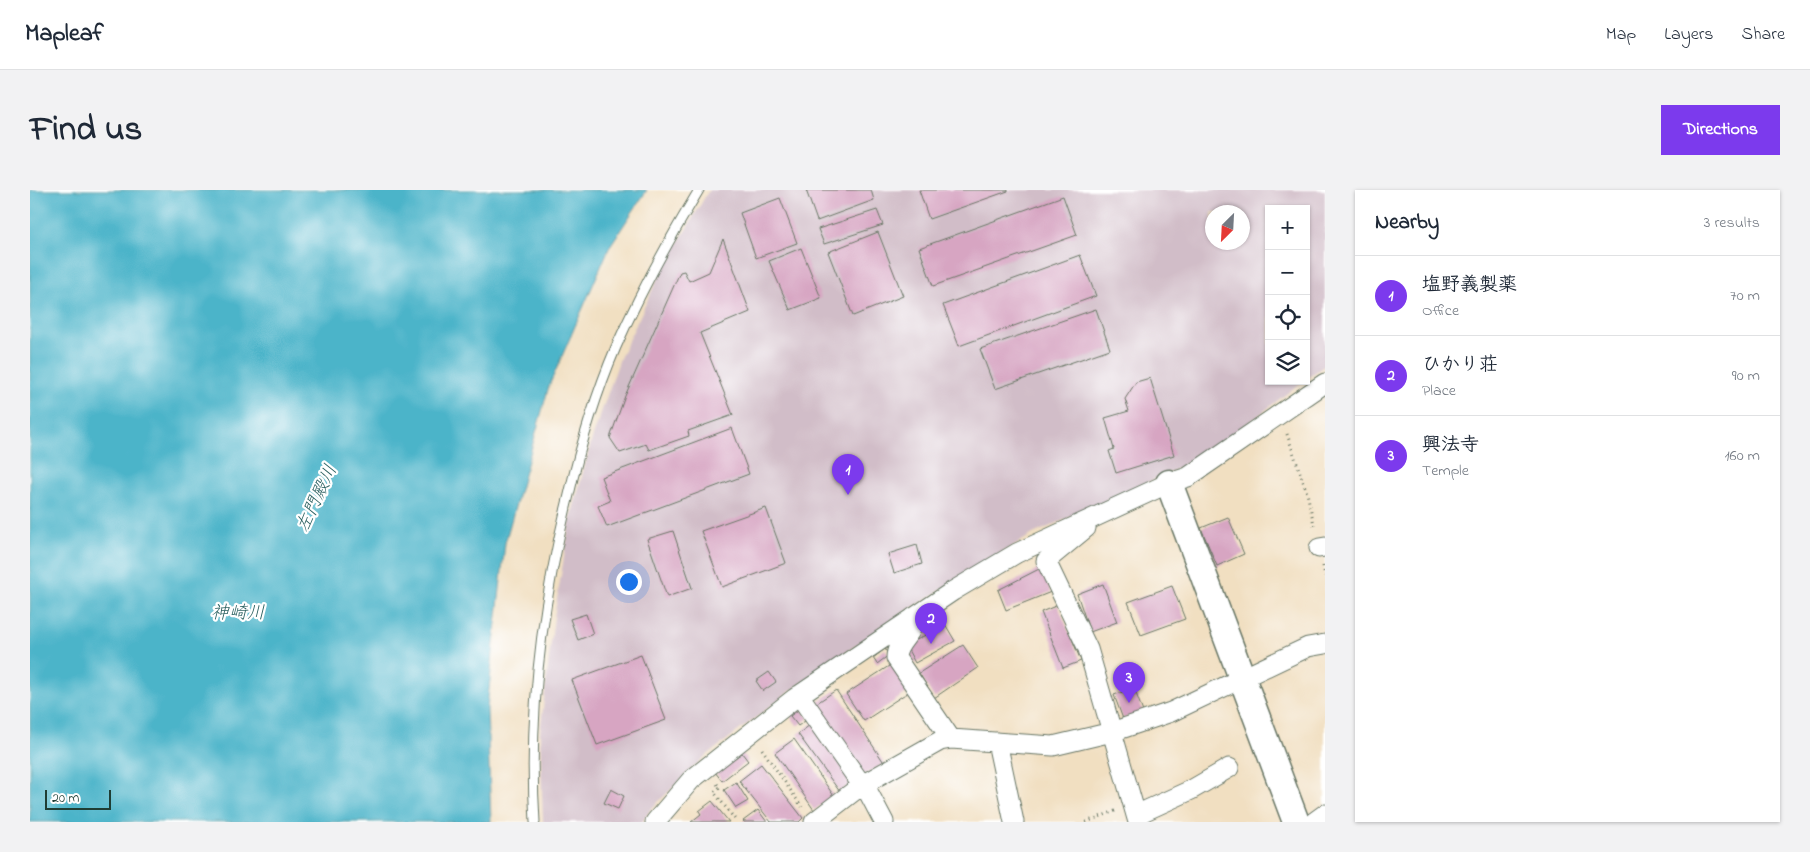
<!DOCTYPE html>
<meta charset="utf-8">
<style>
:root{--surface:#fff;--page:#f2f2f3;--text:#1f2937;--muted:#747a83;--line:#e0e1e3;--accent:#7c3aed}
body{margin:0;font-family:"Indie Flower","Klee One",sans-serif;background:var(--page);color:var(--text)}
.controls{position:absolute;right:15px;top:15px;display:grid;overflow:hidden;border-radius:0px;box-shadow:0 1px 4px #0004}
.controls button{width:45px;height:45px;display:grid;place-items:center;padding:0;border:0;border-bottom:1px solid var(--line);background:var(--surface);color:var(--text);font:25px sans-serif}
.compass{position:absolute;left:1175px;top:15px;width:45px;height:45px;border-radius:50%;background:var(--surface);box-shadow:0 1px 4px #0004;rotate:204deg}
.scale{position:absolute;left:15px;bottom:12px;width:66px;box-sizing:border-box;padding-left:5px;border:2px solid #1f3d34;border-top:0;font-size:14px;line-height:18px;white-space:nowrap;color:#1f3d34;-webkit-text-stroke:4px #fff;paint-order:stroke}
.you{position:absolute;left:598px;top:391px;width:18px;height:18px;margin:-12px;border:4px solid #fff;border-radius:50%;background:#1a73e8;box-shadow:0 0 0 8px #1a73e833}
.badge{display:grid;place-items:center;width:32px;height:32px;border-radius:50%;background:var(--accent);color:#fff;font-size:16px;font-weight:700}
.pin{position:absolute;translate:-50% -41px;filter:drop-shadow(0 1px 2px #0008)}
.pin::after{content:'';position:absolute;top:26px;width:18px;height:15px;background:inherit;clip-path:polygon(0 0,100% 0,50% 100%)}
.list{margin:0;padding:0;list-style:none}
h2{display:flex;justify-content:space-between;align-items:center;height:65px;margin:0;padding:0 20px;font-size:21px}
h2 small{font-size:16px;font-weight:400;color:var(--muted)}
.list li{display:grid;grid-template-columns:32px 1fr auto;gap:15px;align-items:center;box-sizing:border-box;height:80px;padding:0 20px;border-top:1px solid var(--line)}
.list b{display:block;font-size:19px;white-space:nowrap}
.list p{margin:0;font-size:16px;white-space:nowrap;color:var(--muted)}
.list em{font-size:16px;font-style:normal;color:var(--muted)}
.icon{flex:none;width:28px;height:28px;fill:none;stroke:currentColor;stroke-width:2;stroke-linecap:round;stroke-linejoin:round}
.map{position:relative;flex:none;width:1295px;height:632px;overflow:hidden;border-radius:0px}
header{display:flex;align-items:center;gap:30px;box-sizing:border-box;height:70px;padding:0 25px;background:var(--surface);border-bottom:1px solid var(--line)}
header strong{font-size:24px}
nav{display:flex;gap:28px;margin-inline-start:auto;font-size:18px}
.intro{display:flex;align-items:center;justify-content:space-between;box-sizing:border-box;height:120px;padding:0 30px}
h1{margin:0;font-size:35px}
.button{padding:12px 22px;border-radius:0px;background:var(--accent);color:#fff;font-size:18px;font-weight:700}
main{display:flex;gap:30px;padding:0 30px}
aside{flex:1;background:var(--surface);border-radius:0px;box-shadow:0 1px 4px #0004}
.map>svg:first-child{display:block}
</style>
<header>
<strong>Mapleaf</strong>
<nav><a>Map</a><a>Layers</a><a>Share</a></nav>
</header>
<div class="intro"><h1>Find us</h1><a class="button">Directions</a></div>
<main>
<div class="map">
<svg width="1295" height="632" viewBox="0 0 1295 632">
<rect width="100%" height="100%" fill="#fff"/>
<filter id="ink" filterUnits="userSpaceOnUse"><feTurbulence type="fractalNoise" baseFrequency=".02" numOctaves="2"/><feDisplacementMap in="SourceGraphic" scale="10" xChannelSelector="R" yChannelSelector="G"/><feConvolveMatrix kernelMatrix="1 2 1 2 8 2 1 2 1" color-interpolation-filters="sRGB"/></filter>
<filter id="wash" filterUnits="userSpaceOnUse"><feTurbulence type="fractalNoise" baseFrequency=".0096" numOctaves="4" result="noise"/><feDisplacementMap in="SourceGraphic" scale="20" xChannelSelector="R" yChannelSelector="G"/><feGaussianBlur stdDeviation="1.12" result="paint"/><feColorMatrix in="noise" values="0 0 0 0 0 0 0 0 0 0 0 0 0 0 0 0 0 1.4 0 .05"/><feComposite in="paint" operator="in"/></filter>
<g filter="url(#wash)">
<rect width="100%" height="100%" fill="#f1dfc1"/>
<path fill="#d1bdc8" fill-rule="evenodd" d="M679,0H1295V175L1276,189V19H1239V191H1273L1189,256L1145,280L1003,344L865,428L755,505L672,569L621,619L612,632H513L510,543L524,427L540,331L562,249L590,168L628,88ZM1182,22H1212V52H1182Z"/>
<path fill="#4bb4c9" stroke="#35787e" d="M0,0H617L580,56L519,196L475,353L457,518L461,632H0Z"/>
<g id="blocks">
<path fill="#d7a5c2" d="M776,0H841L844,10L787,31Z
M889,0H978V1L899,29Z
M1033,6L1047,45L903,96L889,58Z
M750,8L767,53L726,68L710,23Z
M847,20L853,35L794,54L788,39Z
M848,42L873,106L823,126L798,62Z
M693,49L720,122L670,143L703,225L658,241L659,246L619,260L616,254L590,263L580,248L595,206L650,82L654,81L659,91L679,82Z
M771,58L791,108L760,120L739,71Z
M1050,65L1066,106L929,156L913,115Z
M1066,119L1080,159L965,199L950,159Z
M1120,188L1144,265L1086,283L1079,261L1084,259L1075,228L1099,221L1095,209L1106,192Z
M702,238L719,284L577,337L568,316L580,311L571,287Z
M736,318L756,373L692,397L671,341Z
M1198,327L1214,364L1187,376L1171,338Z
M643,341L662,398L637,407L617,349Z
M887,355L892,374L864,383L858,364Z
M1011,378L1021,402L976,420L968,400Z
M1073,394L1087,432L1060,442L1047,404Z
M1142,396L1155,429L1111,445L1098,412Z
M1028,415L1051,471L1033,478L1011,422Z
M556,424L563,444L548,450L540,429Z
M915,434L925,451L885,473L876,456Z
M933,455L948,478L904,508L889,483Z
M855,459L859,465L847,474L843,468Z
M611,465L636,530L567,555L542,490Z
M862,474L880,501L834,531L816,504Z
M739,482L746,492L733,501L726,491Z
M1104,498L1113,522L1093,529L1084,505Z
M806,500L855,574L832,586L784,515Z
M771,518L779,528L768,536L760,526Z
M784,532L826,591L810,602L768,544Z
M764,549L804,606L784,620L745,563Z
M712,563L718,571L692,591L685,582Z
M731,574L773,628L769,632H741L709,591Z
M706,592L718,611L706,618L694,600Z
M581,599L594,606L588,619L574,613Z
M682,611L699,632H661L671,624L669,621Z
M728,620L737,632H714L713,631Z"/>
</g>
</g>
<g filter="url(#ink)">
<use href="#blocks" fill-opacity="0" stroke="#687665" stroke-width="1"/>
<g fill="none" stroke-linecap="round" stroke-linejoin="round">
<g stroke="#687665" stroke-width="11">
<path id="lane" d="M505,632C498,524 512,414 538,309C550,257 565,206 586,157C610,103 638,51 669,0"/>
</g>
<g stroke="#687665" stroke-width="21">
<path id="street" d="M1056,338L1016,371L1058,459L1108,632
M1289,358L1295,357
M884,427C884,446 866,451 866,468L921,549
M769,505L832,595
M967,552L984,632
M834,594L854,632
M1106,625L1161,600L1199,578
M625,632L661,590L765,508L923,401L987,363L1139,293L1158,287L1295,193
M784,632L832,595L910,551L921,549L1023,556L1082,542L1141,522L1278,457L1295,454
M1284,632L1295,624"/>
</g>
<g stroke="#687665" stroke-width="29">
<path id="secondary" d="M1139,293L1266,632"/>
</g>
<path stroke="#687665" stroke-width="3" stroke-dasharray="1 4" stroke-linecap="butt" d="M1257,244L1277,303L1285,339
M1293,376L1295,386
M732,559L772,617
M687,594L690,597L684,602L707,632
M1056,632L1085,621"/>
<use href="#lane" stroke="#fff" stroke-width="9"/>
<use href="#street" stroke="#fff" stroke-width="19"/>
<use href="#secondary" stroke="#fff" stroke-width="26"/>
</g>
</g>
<g text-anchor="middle" stroke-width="4.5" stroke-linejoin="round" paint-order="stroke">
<g font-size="18" font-style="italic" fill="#2c6161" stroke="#fff">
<text transform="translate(286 308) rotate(-65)" y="6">左門殿川</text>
<text x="208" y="428">神崎川</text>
</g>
</g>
</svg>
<div class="controls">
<button>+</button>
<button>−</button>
<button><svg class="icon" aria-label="locate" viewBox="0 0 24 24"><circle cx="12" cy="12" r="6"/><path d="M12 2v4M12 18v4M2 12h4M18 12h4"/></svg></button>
<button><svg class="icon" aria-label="layers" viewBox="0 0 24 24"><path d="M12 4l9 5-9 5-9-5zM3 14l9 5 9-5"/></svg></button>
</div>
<svg class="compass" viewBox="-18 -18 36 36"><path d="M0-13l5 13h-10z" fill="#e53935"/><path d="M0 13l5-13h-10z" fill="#747a83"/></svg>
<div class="scale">20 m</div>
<div class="you"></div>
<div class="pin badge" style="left:818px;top:305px">1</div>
<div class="pin badge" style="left:901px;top:454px">2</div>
<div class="pin badge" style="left:1099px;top:513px">3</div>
</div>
<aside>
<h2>Nearby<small>3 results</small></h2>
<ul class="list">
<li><span class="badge">1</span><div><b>塩野義製薬</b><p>Office</p></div><em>70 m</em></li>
<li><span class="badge">2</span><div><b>ひかり荘</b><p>Place</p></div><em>90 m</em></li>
<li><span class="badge">3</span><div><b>興法寺</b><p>Temple</p></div><em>160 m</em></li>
</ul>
</aside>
</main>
